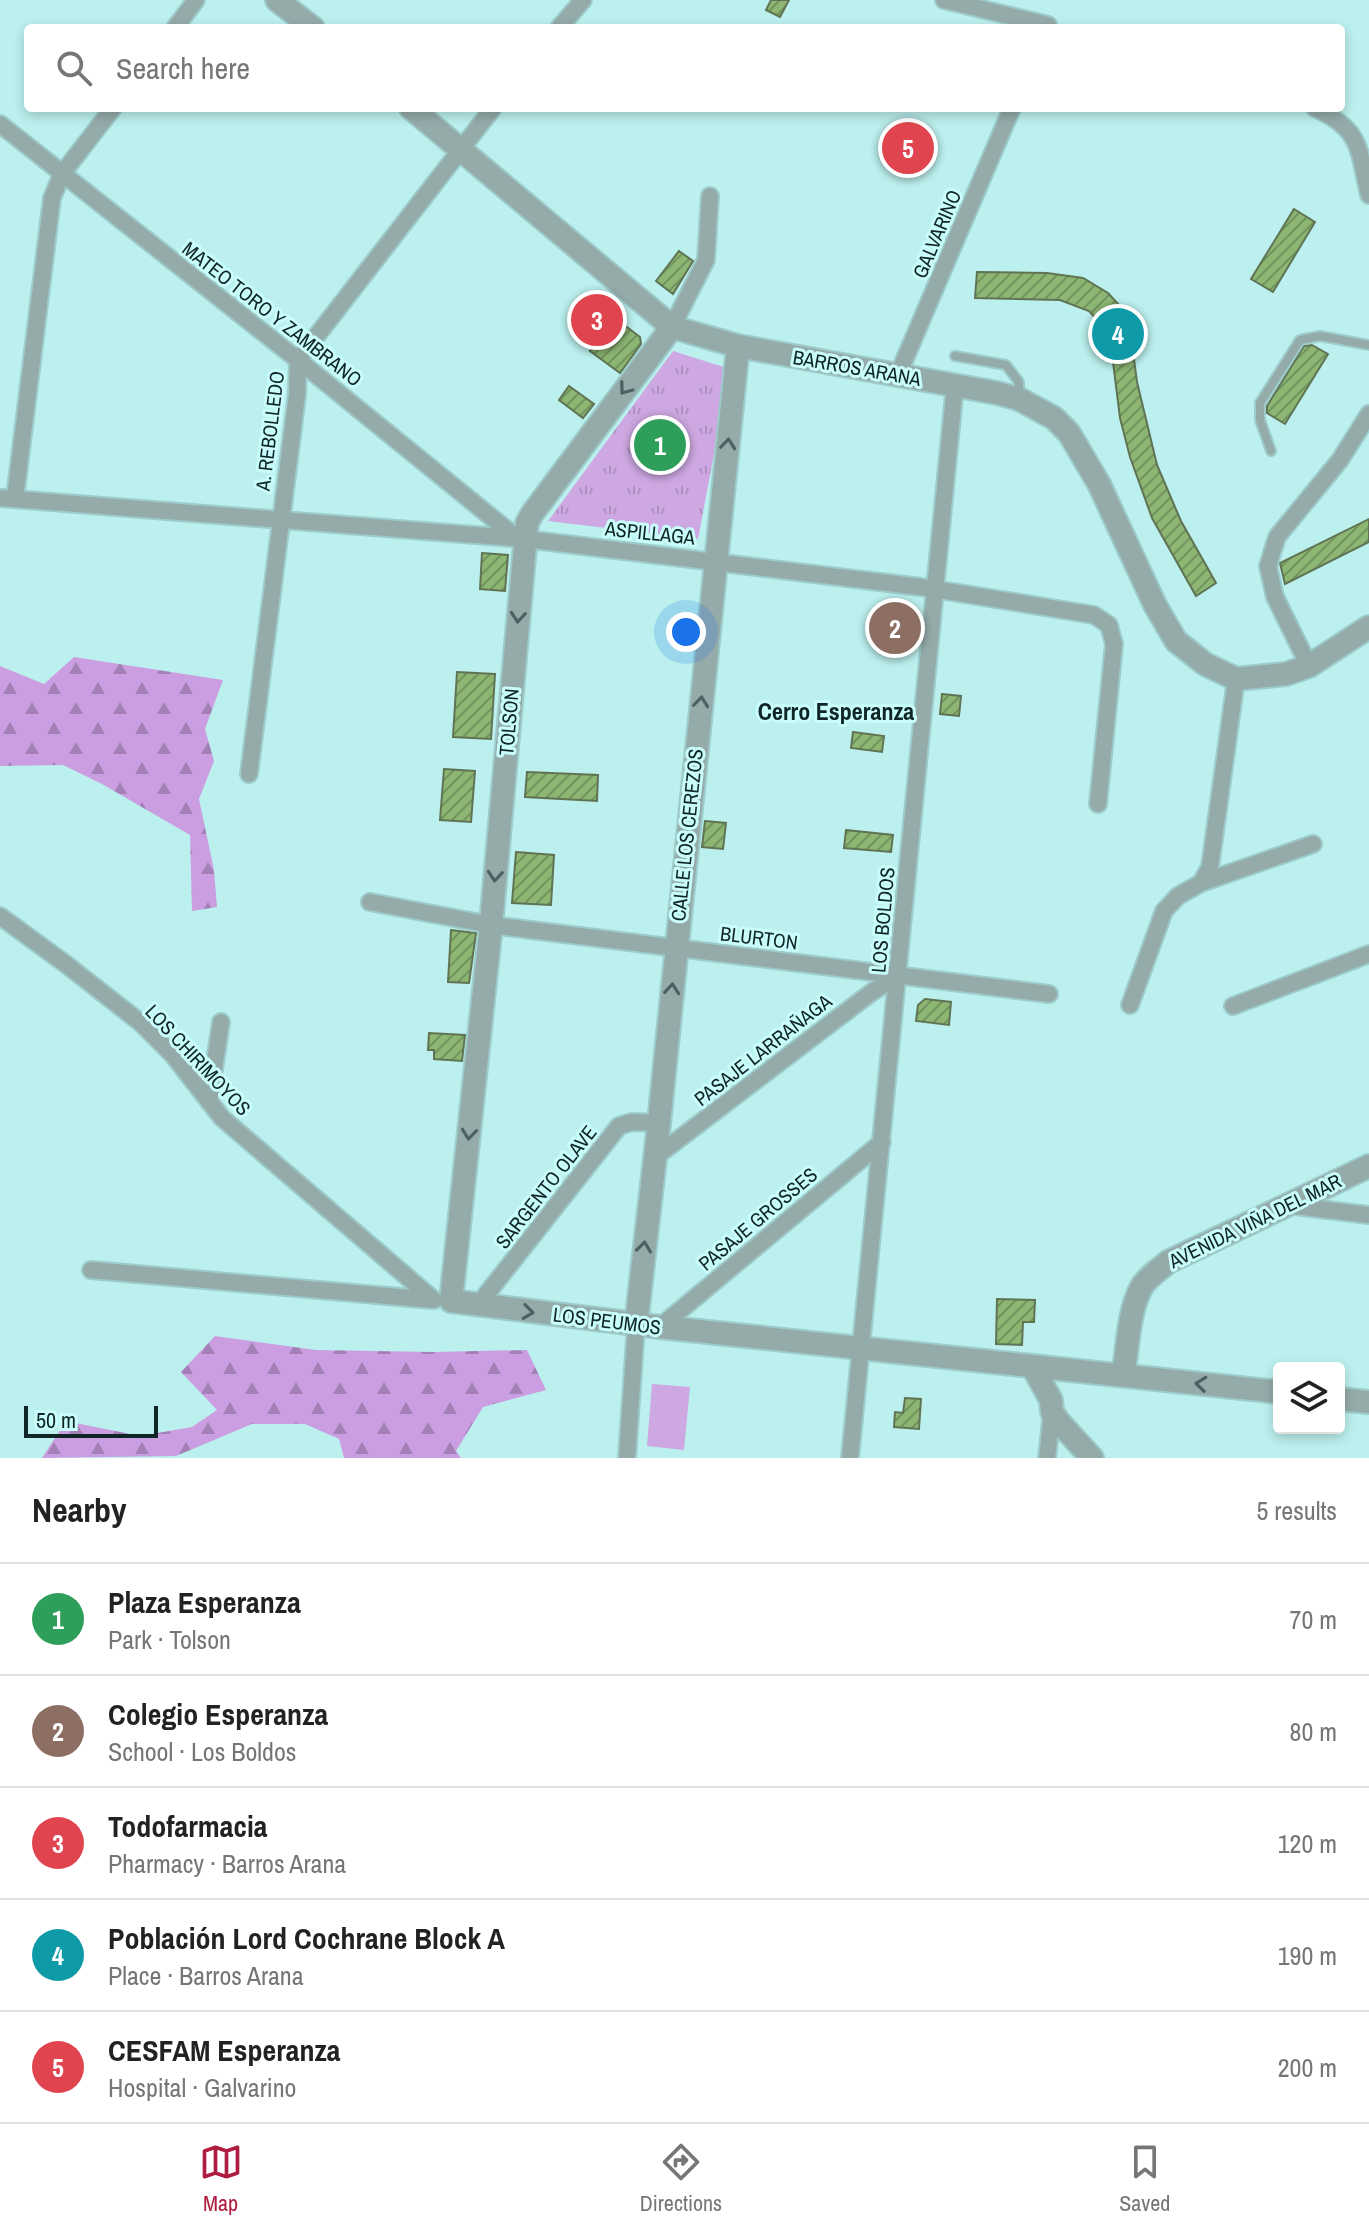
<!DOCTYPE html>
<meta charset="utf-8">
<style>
:root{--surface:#fff;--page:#f6f6f6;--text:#222;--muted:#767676;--line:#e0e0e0;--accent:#af1c41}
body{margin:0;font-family:"Archivo Narrow",sans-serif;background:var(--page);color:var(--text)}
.controls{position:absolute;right:24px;bottom:24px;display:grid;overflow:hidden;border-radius:8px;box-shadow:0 4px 12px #0003}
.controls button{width:72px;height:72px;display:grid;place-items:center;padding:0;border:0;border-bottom:2px solid var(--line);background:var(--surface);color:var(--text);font:40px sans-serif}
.scale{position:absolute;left:24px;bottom:20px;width:134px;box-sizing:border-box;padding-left:8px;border:4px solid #102525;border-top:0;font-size:22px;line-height:28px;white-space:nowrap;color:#102525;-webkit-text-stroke:6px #c8fdfc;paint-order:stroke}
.you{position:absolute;left:686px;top:632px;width:28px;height:28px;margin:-20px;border:6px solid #fff;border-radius:50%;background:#1a73e8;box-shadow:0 0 0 12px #1a73e833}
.badge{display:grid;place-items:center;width:52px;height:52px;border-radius:50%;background:var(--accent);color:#fff;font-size:26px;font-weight:700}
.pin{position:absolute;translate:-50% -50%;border:4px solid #fff;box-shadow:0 2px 8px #0006}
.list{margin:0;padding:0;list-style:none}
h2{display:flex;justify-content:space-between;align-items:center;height:104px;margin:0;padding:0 32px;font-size:34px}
h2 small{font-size:26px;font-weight:400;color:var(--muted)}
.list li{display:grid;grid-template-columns:52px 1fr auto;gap:24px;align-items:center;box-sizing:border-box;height:112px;padding:0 32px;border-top:2px solid var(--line)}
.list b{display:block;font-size:30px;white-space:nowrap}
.list p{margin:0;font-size:26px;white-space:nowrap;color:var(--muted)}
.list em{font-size:26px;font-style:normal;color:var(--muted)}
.icon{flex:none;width:44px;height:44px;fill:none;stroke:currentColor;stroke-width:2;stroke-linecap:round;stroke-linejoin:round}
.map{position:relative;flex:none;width:1369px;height:1458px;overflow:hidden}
.search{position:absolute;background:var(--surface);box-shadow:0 4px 12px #0003;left:24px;right:24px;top:24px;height:88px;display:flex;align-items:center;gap:20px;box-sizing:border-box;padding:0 28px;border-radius:8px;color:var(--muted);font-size:30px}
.sheet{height:664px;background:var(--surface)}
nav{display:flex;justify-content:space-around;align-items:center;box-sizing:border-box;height:112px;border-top:2px solid var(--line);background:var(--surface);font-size:22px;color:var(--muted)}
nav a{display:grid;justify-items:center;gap:4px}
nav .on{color:var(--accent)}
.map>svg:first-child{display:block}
</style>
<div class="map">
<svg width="1369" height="1458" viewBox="0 0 1369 1458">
<defs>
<pattern id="forest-firs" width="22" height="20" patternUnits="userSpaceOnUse" patternTransform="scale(2)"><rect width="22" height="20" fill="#cb9ee1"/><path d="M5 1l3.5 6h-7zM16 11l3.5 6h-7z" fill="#a381b6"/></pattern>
<pattern id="park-tufts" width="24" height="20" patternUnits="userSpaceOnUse" patternTransform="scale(2)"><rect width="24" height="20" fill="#cea8e2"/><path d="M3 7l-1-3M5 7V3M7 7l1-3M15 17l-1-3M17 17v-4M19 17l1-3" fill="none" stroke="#b090c2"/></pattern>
<pattern id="building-hatch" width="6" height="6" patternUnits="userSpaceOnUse" patternTransform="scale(2)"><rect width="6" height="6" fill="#8db673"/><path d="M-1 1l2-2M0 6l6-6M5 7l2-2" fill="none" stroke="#72945e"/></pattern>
</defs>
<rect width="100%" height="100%" fill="#bbf0ee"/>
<path fill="url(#forest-firs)" d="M74,657L223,680L205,729L214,761L199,799L214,870L217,907L192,911L190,835L102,784L63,765L0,766V666L44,684Z
M215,1336L316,1350L433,1352L527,1350L546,1390L483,1407L456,1451L461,1458H344L339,1439L305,1424H252L176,1456L42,1458L66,1421L140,1436L192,1427L217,1410L181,1372Z"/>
<path fill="url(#park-tufts)" d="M673,351L730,369L698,539L548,521Z"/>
<path fill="#cea8e2" d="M652,1384L690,1387L684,1450L647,1446Z"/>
<path fill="url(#building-hatch)" stroke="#607454" stroke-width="2" d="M771,0H789L780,17L766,10Z
M1294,209L1315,222L1273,292L1251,279Z
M679,251L693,261L673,294L656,281Z
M977,272L1047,273L1083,278L1108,293L1120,306L1130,329L1137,382L1157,465L1181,521L1216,583L1196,596L1152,518L1130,457L1120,418L1112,354L1099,322L1089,311L1060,300L975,298Z
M594,302L640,337L641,344L620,373L590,351L600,337L579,322Z
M1312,345L1328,354L1285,424L1267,413V406L1304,346Z
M569,386L594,404L583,418L559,400Z
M1369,519V542L1285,584L1280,563Z
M482,553L508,555L505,591L480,589Z
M457,672L495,674L491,739L453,737Z
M942,694L961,696L959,716L940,714Z
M853,732L884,736L882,752L851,748Z
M444,769L475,771L471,822L440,820Z
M527,772L598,775L597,801L525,797Z
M705,821L726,823L723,849L702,847Z
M846,830L893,835L891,852L844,848Z
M516,852L554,855L551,905L512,903Z
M451,930L476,933L469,983L448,982Z
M925,999L951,1002L949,1025L916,1021L918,1005Z
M429,1033L465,1035L462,1061L434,1059V1050H428Z
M997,1299L1035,1300L1034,1322H1023L1022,1345L996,1344Z
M905,1398L921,1399L919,1429L894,1427L895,1412L903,1413Z"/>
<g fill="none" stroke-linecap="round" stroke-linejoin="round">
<g stroke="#9ccbca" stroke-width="12">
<path id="service" d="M955,356L1006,365L1019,382V399
M1271,451L1260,420V403L1300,340L1320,336L1369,345"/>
</g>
<g stroke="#9ccbca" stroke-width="20">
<path id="minor" d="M944,0L1048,25L1047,28
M175,28L196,0
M559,28L583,0
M1315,108C1362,130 1358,148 1369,195
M0,124L298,360L517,538
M672,327L706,260L710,196
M898,375L1012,108
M0,498L525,539L921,587L1094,615L1109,625L1114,644L1098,804
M15,498L52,198L62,174L113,108
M1309,666L1275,597L1268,566L1277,537L1340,460L1369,414
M249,774L297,395L298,360L493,108
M1201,883L1313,844
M370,902L491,925L1049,994
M0,916L67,965L141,1023L173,1055L222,1118L434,1300
M1130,1005L1164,911L1178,896L1201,883L1210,867L1236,679
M1233,1006L1369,954
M209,1102L221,1022
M654,1158L872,992L897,976
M1287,1205L1369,1215
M91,1270L433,1300
M478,1305L619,1126L632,1122L659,1123
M660,1327L882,1142
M627,1458L636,1325
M850,1458L955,385
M1047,1458L1052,1412"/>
</g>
<g stroke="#9ccbca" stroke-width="26">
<path id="tertiary" d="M277,0L313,28
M411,108L672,327L738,346L997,393L1019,399L1054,418L1069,433L1099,484L1155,605L1176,641L1205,664L1236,679L1286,674L1309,666L1369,627
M672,327L532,514L527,523L491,925L451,1301L660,1327L1279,1392
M636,1325L659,1123L738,346
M1032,1366L1051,1400L1052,1412L1059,1422L1092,1458
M1123,1375C1128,1348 1128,1313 1141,1288C1147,1277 1159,1270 1168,1262L1369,1166
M1339,1399L1369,1402"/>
</g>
<use href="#service" stroke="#95abaa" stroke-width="8"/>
<use href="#minor" stroke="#95abaa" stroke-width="16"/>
<use href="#tertiary" stroke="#95abaa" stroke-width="22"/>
</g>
<defs><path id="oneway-chevron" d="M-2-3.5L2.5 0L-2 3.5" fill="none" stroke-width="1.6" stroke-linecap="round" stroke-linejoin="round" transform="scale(2)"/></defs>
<g stroke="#4c6161">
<use href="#oneway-chevron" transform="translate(625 389) rotate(127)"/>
<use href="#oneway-chevron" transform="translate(728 444) rotate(-84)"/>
<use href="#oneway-chevron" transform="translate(518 617) rotate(95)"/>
<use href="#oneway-chevron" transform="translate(701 702) rotate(-84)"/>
<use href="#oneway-chevron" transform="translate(495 876) rotate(95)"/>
<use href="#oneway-chevron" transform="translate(672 989) rotate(-85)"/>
<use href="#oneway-chevron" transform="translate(469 1134) rotate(96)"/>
<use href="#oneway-chevron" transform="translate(644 1247) rotate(-83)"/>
<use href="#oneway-chevron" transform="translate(528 1312) rotate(7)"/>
<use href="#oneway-chevron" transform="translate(1201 1384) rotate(-174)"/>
</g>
<g text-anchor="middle" stroke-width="6" stroke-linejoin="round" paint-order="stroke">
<g font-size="20" fill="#102525" stroke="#c8fdfc">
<text transform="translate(937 234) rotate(-67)" y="7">GALVARINO</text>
<text transform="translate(272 314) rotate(38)" y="7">MATEO TORO Y ZAMBRANO</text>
<text transform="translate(857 368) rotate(10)" y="7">BARROS ARANA</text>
<text transform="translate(270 431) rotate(-83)" y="7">A. REBOLLEDO</text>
<text transform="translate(650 533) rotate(6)" y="7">ASPILLAGA</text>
<text transform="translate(509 722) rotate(-85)" y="7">TOLSON</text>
<text transform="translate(687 835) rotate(-84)" y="7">CALLE LOS CEREZOS</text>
<text transform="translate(883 920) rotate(-85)" y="7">LOS BOLDOS</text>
<text transform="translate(759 938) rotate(7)" y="7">BLURTON</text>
<text transform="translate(763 1050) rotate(-38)" y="7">PASAJE LARRAÑAGA</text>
<text transform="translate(198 1060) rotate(47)" y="7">LOS CHIRIMOYOS</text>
<text transform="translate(546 1187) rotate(-52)" y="7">SARGENTO OLAVE</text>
<text transform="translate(758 1219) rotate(-40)" y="7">PASAJE GROSSES</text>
<text transform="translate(1255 1221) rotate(-26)" y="7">AVENIDA VIÑA DEL MAR</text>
<text transform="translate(607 1321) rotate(7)" y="7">LOS PEUMOS</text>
</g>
<g font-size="24" font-weight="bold" fill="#102525" stroke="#c8fdfc">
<text x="836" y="720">Cerro Esperanza</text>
</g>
</g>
</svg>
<div class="controls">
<button><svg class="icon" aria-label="layers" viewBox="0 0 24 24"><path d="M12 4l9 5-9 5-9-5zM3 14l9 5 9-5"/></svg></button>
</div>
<div class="scale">50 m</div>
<div class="you"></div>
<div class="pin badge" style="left:660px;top:445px;background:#2e9e5b">1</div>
<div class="pin badge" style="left:895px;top:628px;background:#8d6e63">2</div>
<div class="pin badge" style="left:597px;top:320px;background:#e0444e">3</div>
<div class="pin badge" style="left:1118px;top:334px;background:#0f9aa8">4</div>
<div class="pin badge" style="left:908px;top:148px;background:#e0444e">5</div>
<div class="search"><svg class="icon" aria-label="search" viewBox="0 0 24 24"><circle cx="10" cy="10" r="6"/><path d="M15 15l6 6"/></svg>Search here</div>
</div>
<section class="sheet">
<h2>Nearby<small>5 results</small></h2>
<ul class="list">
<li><span class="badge" style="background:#2e9e5b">1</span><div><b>Plaza Esperanza</b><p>Park · Tolson</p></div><em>70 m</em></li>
<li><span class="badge" style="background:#8d6e63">2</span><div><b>Colegio Esperanza</b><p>School · Los Boldos</p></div><em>80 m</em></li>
<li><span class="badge" style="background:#e0444e">3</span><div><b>Todofarmacia</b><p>Pharmacy · Barros Arana</p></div><em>120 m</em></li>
<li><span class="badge" style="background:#0f9aa8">4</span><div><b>Población Lord Cochrane Block A</b><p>Place · Barros Arana</p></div><em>190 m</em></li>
<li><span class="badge" style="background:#e0444e">5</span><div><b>CESFAM Esperanza</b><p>Hospital · Galvarino</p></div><em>200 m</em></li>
</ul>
</section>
<nav>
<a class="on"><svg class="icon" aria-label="map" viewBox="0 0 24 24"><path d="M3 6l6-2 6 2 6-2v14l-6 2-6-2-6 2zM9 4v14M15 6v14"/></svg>Map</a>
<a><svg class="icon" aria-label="directions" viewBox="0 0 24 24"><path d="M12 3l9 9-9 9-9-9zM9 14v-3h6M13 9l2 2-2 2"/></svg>Directions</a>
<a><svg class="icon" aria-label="saved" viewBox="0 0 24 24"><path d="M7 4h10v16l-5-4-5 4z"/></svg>Saved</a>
</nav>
